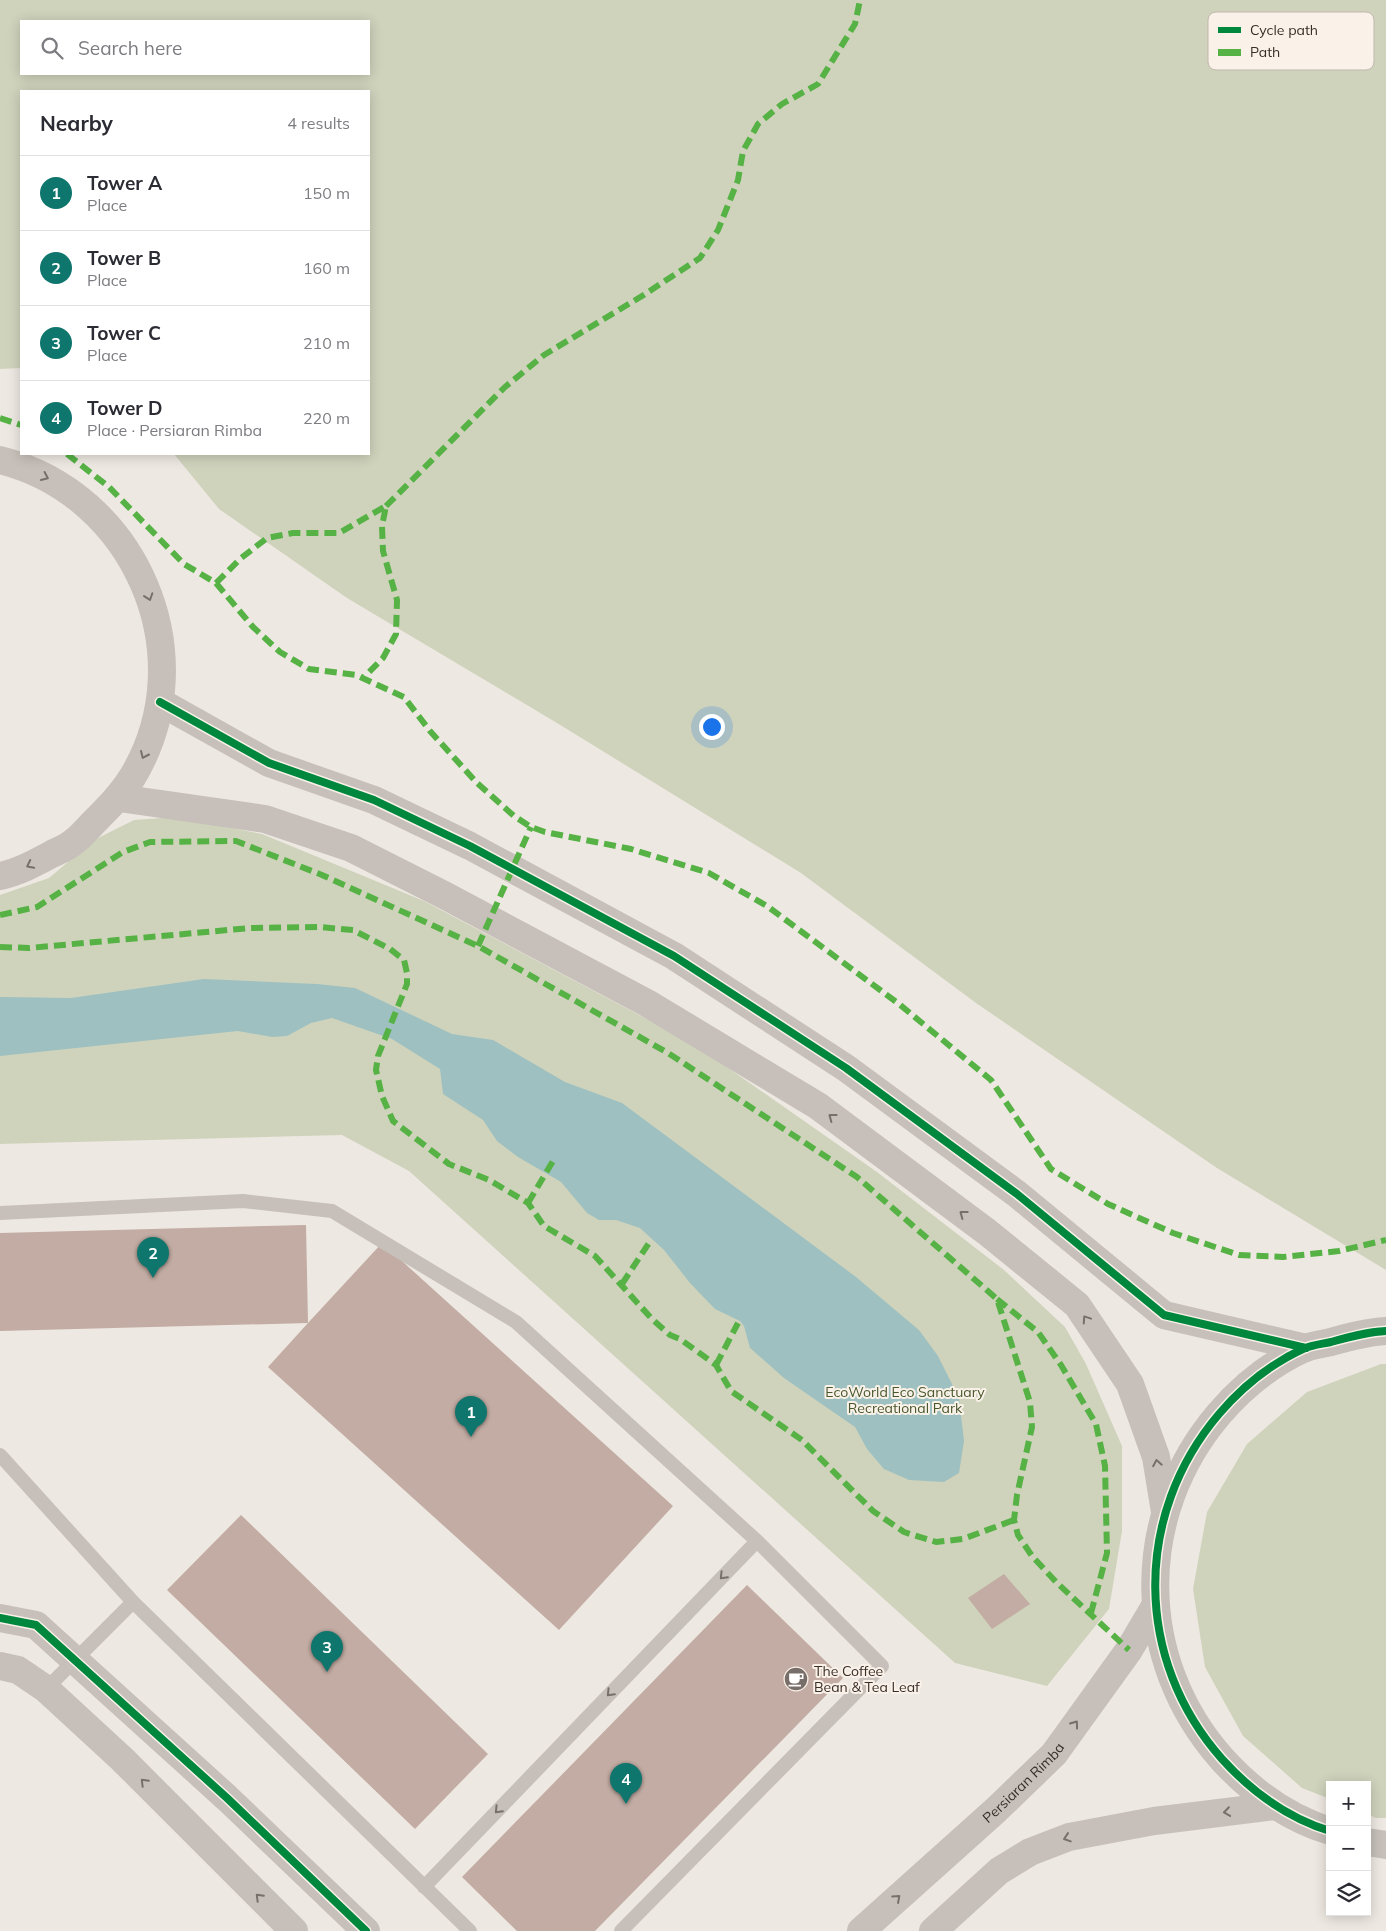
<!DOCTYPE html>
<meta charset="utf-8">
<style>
:root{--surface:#fff;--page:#f7f7f7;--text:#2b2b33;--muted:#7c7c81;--line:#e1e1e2;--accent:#0f766e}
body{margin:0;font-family:Mulish,sans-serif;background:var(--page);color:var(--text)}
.controls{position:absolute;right:15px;bottom:15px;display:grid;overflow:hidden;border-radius:0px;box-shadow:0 2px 12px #0003}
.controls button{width:45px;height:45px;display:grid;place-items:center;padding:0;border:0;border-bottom:1px solid var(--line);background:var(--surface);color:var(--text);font:25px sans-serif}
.you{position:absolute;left:711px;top:726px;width:18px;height:18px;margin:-12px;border:4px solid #fff;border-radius:50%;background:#1a73e8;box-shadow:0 0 0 8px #1a73e833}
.badge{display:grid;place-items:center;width:32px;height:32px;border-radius:50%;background:var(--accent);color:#fff;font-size:16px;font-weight:700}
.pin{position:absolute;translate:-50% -41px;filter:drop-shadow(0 1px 2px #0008)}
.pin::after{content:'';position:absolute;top:26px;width:18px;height:15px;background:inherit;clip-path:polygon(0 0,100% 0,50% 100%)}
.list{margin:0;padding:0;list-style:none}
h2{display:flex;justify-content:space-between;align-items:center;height:65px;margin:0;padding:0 20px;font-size:21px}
h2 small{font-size:16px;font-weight:400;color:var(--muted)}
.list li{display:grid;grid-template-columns:32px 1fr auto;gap:15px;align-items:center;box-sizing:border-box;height:75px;padding:0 20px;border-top:1px solid var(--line)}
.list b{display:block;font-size:19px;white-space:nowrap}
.list p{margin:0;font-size:16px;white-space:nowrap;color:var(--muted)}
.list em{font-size:16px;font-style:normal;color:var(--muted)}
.icon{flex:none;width:28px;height:28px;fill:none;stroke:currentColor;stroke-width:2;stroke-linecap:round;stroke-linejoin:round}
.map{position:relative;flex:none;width:1386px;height:1931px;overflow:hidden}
.search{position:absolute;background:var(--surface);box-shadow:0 2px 12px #0003;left:20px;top:20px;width:350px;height:55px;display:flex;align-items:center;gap:12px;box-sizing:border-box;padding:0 18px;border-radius:0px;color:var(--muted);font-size:19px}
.panel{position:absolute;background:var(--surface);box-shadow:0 2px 12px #0003;left:20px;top:90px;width:350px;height:365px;border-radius:0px}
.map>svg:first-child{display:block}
</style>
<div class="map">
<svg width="1386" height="1931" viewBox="0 0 1386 1931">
<rect width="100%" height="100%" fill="#eee8e2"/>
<path fill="#cfd3bc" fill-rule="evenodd" d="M0,0H1386V1270L1217,1168L976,1003L801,873L557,723L347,598L219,509L174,454H369V91H21V368L0,369ZM369,21V74H21V21Z
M176,817L262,834L424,901L694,1044L877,1172L1004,1270L1065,1327L1086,1364L1122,1446V1531L1109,1609L1047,1686L955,1663L409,1171L342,1135L0,1144V895L49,878L94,840L134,820Z
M1381,1364H1386V1818H1376L1367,1814V1785H1330V1799L1302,1788L1243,1736L1205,1667L1193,1589L1207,1512L1247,1444L1307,1392Z"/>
<path fill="#9ec0c0" d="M204,979L317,984L355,988L452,1034L493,1040L565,1082L622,1103L856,1277L919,1330L938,1356L959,1398L964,1441L959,1473L944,1482L909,1480L884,1469L867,1449L855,1427L784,1378L750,1348L744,1326L740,1321L715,1309L690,1283L664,1250L640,1228L616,1220H599L587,1213L561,1182L518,1157L497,1141L483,1120L443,1094L440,1069L392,1039L332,1018L311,1023L287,1036L272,1037L238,1031L0,1056V997L71,998Z"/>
<path fill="#c2aca3" d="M306,1225L308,1323L382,1243L673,1506L559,1630L268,1367L308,1323L0,1331V1233Z
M241,1515L488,1754L415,1829L167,1590Z
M1004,1574L1030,1604L992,1629L968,1598Z
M747,1585L843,1678L595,1931H517L462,1877Z"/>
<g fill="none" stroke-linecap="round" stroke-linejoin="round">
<path stroke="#c7c0ba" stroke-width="14" d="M0,1213L243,1201L332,1211L516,1322L757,1541L882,1666L621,1931
M0,1455L133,1602L46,1689
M133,1602L470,1931
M424,1887L757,1541"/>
<path stroke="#c7c0ba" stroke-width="28" d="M0,1618L36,1625L227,1798L366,1931
M0,1666L18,1670L46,1689L122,1759L294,1931"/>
<g stroke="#c7c0ba" stroke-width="28">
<path d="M0,460C136,494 205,655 133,776C122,794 108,808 94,822C87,829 80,838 72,843C66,848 58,851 52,854C35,863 19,872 0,876"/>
<path d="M160,702L269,763L374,800L470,846L674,956L846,1068L1017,1194L1164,1315L1306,1348"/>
<path d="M119,798L265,819L351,848L444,895L647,1003L818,1106L987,1232L1077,1305L1130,1384L1156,1457L1165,1512"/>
<path d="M1330,1831C1288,1818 1251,1791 1222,1759C1134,1660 1133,1515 1219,1414C1242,1387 1272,1363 1305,1348C1313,1345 1322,1344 1331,1342C1349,1337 1367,1332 1386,1331"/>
<path d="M1367,1842L1386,1845"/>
<path id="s1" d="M861,1931L996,1810L1054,1754L1129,1650L1155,1606"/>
<path d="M933,1931L999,1871L1030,1852L1069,1837L1154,1821L1275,1806"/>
</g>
<path stroke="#56b245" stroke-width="6" stroke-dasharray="12 6" stroke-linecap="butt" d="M0,418L21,425
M67,454L109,487L184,564L216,583L253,627L280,652L309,669L356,675L404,697L430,731L477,783L514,816L531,827L545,832L631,849L709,873L767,906L899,1004L991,1080L1051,1169L1108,1204L1173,1233L1239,1255L1283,1257L1339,1251L1386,1240
M386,506L505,387L544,355L642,296L700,258L718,230L738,180L743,151L758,124L782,104L818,84L855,24L860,0
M216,583L240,559L267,538L293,533H339L386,506L382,526L383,551L397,600L396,634L383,658L363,678
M0,915L37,907L123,852L150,842L236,841L322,875L478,946L668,1053L857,1177L997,1299L1030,1402L1032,1427L1017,1495L1014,1520L1018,1535L1032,1556L1056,1582L1129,1650
M478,946L531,827
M0,947L29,948L250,928L319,927L353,930L390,949L404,960L407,973V984L378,1056L376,1070L382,1096L393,1121L449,1164L489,1180L528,1203L544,1226L595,1256L652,1319L670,1335L680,1339L716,1365L731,1391L802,1440L873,1511L904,1532L936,1542L963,1539L1014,1520
M528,1203L553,1161
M622,1284L649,1243
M997,1299L1038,1332L1061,1365L1096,1424L1105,1466L1107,1553L1091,1613
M716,1365L738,1323"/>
<g stroke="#faf2e9" stroke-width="11">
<path id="cycleway" d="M160,702L269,763L374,800L470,846L674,956L846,1068L1017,1194L1164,1315L1306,1348
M0,1618L36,1625L227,1798L366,1931
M1330,1831C1288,1818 1251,1791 1222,1759C1134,1660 1133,1515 1219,1414C1242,1387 1272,1363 1305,1348C1313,1345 1322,1344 1331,1342C1349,1337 1367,1332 1386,1331"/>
</g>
<use href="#cycleway" stroke="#00873e" stroke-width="8"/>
</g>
<defs><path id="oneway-chevron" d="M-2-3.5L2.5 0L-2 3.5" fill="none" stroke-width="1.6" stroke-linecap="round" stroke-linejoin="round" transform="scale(1.25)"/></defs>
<g stroke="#786f6a">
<use href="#oneway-chevron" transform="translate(45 477) rotate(25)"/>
<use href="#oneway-chevron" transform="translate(149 597) rotate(71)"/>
<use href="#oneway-chevron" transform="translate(144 755) rotate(114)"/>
<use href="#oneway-chevron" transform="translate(30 865) rotate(153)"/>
<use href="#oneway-chevron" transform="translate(832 1117) rotate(-143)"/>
<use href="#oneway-chevron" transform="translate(963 1214) rotate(-143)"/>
<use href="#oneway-chevron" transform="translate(1086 1319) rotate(-124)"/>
<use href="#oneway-chevron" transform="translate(1157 1463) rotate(-100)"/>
<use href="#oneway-chevron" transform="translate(723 1576) rotate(134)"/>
<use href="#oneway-chevron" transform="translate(610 1693) rotate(134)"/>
<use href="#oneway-chevron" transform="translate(1075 1724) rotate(-54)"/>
<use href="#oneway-chevron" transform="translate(144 1782) rotate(-135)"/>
<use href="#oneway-chevron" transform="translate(498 1810) rotate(134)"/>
<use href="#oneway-chevron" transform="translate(1227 1812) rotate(172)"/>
<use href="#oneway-chevron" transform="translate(1067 1838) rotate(162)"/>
<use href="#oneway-chevron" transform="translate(259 1897) rotate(-135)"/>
<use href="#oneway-chevron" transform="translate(897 1898) rotate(-42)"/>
</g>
<defs>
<g id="cafe-disc" transform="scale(1.25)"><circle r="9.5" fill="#786e69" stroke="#faf2e9"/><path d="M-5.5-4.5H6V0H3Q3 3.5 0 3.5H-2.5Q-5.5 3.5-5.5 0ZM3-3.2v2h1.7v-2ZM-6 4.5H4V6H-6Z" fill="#fff"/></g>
</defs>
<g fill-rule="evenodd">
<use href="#cafe-disc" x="796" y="1679"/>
</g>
<g text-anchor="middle" stroke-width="4" stroke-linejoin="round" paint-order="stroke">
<g font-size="14" fill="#48572c" stroke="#faf2e9">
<text x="905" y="1397">EcoWorld Eco Sanctuary<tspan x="905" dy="16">Recreational Park</tspan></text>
</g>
<g font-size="14" fill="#382d28" stroke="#faf2e9" text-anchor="start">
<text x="814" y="1676">The Coffee<tspan x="814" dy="16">Bean &amp; Tea Leaf</tspan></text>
</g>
<g font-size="14" fill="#382d28" stroke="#faf2e9">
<text dy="5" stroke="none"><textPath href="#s1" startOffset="220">Persiaran Rimba</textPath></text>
</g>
</g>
<rect x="1208" y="12" width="166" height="58" rx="8" fill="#faf2e9" stroke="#c0b7af" stroke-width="1"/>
<rect x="1218" y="27" width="23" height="6" fill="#00873e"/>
<rect x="1218" y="49" width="23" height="7" fill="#56b245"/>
<g font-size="14" fill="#382d28">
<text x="1250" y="35">Cycle path</text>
<text x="1250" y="57">Path</text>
</g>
</svg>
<div class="controls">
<button>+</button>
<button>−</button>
<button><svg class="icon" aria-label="layers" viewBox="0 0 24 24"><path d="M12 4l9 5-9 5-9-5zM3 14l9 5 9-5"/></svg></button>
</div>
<div class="you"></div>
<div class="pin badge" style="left:471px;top:1437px">1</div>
<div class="pin badge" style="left:153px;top:1278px">2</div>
<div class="pin badge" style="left:327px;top:1672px">3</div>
<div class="pin badge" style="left:626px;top:1804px">4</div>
<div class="search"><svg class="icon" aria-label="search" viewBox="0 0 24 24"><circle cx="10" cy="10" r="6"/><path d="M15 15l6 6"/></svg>Search here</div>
<section class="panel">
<h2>Nearby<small>4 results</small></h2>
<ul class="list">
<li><span class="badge">1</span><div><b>Tower A</b><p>Place</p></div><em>150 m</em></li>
<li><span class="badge">2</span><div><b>Tower B</b><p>Place</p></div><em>160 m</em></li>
<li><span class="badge">3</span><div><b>Tower C</b><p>Place</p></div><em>210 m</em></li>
<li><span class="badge">4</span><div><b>Tower D</b><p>Place · Persiaran Rimba</p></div><em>220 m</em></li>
</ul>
</section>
</div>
